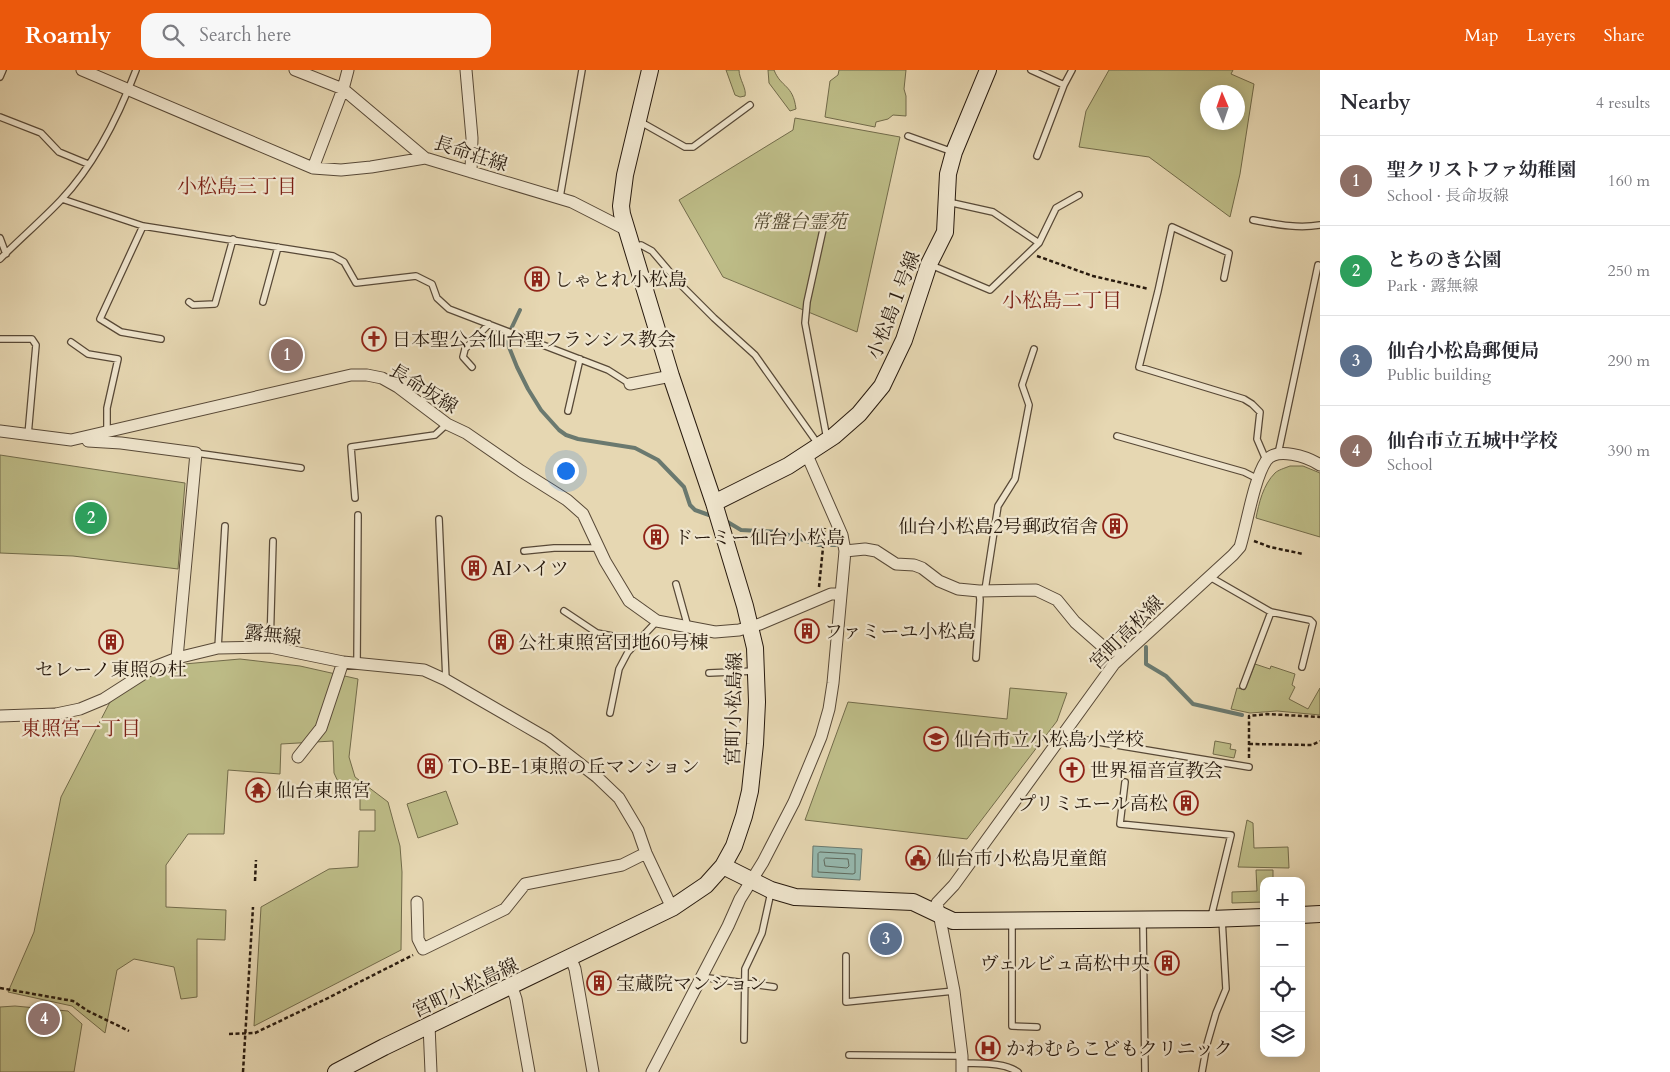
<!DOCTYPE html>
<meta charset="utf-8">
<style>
:root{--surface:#fff;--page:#f7f7f7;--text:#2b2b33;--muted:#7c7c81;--line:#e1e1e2;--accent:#ea580c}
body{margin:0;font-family:Cardo,"Noto Serif JP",serif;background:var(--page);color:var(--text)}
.controls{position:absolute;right:15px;bottom:15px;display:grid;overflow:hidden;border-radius:10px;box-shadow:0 2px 12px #0003}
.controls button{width:45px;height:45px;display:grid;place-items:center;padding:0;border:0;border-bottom:1px solid var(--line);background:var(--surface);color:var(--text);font:25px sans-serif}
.compass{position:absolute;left:1200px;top:15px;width:45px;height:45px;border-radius:50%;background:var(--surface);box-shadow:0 2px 12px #0003;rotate:358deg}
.you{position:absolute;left:565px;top:400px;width:18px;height:18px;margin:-12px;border:4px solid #fff;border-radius:50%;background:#1a73e8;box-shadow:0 0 0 8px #1a73e833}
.badge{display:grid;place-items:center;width:32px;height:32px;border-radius:50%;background:var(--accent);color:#fff;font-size:16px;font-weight:700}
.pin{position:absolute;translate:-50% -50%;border:2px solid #fff;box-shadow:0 1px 5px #0006}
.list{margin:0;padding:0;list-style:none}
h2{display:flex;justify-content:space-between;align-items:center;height:65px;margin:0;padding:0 20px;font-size:21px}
h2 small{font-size:16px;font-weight:400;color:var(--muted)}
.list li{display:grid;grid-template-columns:32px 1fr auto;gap:15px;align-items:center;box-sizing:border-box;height:90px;padding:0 20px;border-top:1px solid var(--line)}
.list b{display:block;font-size:19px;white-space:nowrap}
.list p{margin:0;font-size:16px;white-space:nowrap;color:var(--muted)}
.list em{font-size:16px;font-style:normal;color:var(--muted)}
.icon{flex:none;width:28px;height:28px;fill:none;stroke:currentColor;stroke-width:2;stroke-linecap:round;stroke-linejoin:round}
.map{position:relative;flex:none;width:1320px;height:1002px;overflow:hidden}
header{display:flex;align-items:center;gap:30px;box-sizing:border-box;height:70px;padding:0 25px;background:var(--accent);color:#fff}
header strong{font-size:24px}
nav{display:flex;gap:28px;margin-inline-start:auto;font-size:18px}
.search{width:350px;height:45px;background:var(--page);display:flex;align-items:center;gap:12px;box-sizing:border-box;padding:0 18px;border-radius:15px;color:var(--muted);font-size:19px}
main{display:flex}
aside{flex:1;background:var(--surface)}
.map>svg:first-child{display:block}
</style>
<header>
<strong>Roamly</strong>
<div class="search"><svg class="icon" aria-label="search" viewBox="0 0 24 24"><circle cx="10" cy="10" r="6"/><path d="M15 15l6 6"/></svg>Search here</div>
<nav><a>Map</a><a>Layers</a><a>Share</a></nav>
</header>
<main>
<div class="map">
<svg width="1320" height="1002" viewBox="0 0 1320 1002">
<rect width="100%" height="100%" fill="#e6d7b2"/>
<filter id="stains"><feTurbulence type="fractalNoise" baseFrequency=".004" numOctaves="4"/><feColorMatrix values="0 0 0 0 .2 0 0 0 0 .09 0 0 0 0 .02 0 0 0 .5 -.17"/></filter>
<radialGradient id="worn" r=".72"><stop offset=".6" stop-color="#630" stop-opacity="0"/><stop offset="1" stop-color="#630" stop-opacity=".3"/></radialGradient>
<path fill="#bdbc87" stroke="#726b4a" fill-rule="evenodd" d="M726,0H739C739,9 747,19 745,26L740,27L735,25Z
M768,0H774C781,18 793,14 796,39L790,41L769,13Z
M839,0H906L904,19L906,26V46L893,45L888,49L876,52L875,57L825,47L830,11L838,5Z
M1109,0H1233L1231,4L1254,14L1240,104L1230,147L1149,87L1079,77L1086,41ZM1208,22H1238V52H1208Z
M795,48L900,67L857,262L723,207L679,130L793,60Z
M0,385L185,413L178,499L73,486L0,483Z
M1290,396H1303L1320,403V467L1256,448C1259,433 1263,415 1275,403C1278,400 1285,398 1290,396Z
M240,589L300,596L358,609L349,687L355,707L388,732L400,776L402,802L401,880L254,956L261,837L329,799L358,797L359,761H375V740H360V718L340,716L334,703L333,671L281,674L280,704L228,700L224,764H188L166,795V837L226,840L225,870L197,869V927L181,929L174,897L134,889L117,900L105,963L72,936L8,922L34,862L61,727L110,632L144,606L173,595Z
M1255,594L1270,599L1271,596L1295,604L1292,615L1295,617L1289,629L1308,639L1320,618V645L1277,641L1250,643L1231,639L1237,618L1245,619Z
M1010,618L1067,623L1057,651L967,769L805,750L848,632L1007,649Z
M1215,671L1231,674L1230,679L1236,680L1234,688L1213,684Z
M446,721L458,754L418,768L407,734Z
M1247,750L1253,753L1254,778L1288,777L1289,798L1238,797Z
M1256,800H1273V811H1264V832L1232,833V822L1257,821Z
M15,936L68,941L82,954L74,1002H0V937Z"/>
<path fill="#96b9af" stroke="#6a796f" d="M813,776L862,779L860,810L812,807Z"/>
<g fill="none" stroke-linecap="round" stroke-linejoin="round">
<path stroke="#5f6a5e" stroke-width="1" d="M820,782L855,784V803L853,804L818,802V784Z
M826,788L848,789L849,796L847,798L825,796L824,790Z"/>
<path stroke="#6a796f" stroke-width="4" d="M511,259L520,240
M507,266V272L517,297L528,319L541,340L559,360L566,365L578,369L635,378L658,390L684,417L690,435L695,440L709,445
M726,451L741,460L779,462L819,475H838
M1146,577V594L1166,606L1193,634L1242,645"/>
<g stroke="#584937" stroke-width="8">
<path id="lane" d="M1031,0L1064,15
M0,7L3,0
M0,47L41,63L59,82L88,94
M639,51L685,77H693L750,35
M908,66L953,82
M1037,86L1064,15L1072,0
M560,127L582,0
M62,129L143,156L333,186L344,192L356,213L416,206L432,214L437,228L449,239L608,300L630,314
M1253,150C1275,154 1297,159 1320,155
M824,155L807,232L805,253L827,369
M143,156L100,249L121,262L161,269
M0,168L6,184
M1039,173L1056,138L1079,125
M634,177L641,175L652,181L681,215L714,248L755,285L818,374
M0,189C20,169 42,150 61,130C94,95 119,45 136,0
M931,195L990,220L1039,173L993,142L948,132
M1224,208L1229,183L1172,157L1158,221L1139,297L1244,329L1252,334L1260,342L1257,369L1266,390
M189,232L193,235L215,234L233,169
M263,232L278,177
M0,269H32L36,275L28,365
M71,272L88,284L118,289L107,338V363
M472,297L463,287L465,279L489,254
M568,341L580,289
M1117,366L1244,402L1258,409
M196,383L301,398
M1278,384L1318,195
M355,428L351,377L435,365L447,354
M439,449L446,610
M524,481L554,478H598
M1210,507L1271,542L1310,550L1313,553L1302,597
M676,514L688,557
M985,520L998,436L1015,409L1029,335L1022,315L1034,279
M564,541L597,563L638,571
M270,577L273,471
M218,578L225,456
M976,588L980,530L979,521
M357,594L358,445
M709,603L755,601
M1243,616L1271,542
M610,643L619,599L628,582L657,551
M1062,666L1249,697
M1125,712L1120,754L1231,765L1211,847
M1012,852V956L1037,957
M1143,852L1145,1002
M846,886V932L954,921
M701,907L774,917
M744,970L745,899L762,863L771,822
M849,985L962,986
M962,993C980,994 1003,992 1018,1002
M1202,1002L1207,974L1216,943L1226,919L1222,849"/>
</g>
<g stroke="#584937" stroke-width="13">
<path id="street" d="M82,0L313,98L341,100L371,97L425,88
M295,0L343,19L425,88L572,132L625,159
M466,0L472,68L471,102
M313,98L343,19L348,0
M630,314L671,306
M0,361L71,370L351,305H367L382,308L398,317L447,354L466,363L521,401L567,430L583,444L605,491L629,531L657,551L715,562L739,560L760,554L831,524H840
M88,371L121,373L196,383L177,588L218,578L270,577L343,592L424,600L446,610L548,669L597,707L619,728L638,760L646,783L672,838
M807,385L842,465L845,481L865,479L876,481L896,494L914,495L922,498L939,511L958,519L979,521L1036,520L1057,530L1075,552L1100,574L1124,584
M0,646L56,644L80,639L104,629L154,597L177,588
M298,687L321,658L343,592
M417,832L418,869L423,879L505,839L525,814L622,795L646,783
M571,889L575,899L593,1002
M512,917L516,929L529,1002
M429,955L431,1002
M652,1002L728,856L740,829L763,792L794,732L821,667L829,639L833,613L845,481
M962,1002V986L954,921L937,833L954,815L1114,594L1233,485L1240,477C1247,454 1254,409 1266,391C1276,376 1308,387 1320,395"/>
</g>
<g stroke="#281a0e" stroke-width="18">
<path id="secondary" d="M714,433L788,396L834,366L859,344L882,316L904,270L929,194L945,162L948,104L954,82L988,0
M723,796L771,820L795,827L913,832L953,851L1210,849L1264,847
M1301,845L1320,844
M336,1002L384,977L672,838L706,815L723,796L734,776L744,746L750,721L755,674L757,632L755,578L745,536L714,433L671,306L622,144L621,136L625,105L650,0"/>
</g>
<path stroke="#281a0e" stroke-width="2.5" stroke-dasharray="4 2.5" stroke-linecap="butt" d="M1037,186L1093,206L1149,219
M1254,471L1270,477L1303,484
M819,517L825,458
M1249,674L1312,675L1320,671
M1249,688V646L1267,644L1320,647
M255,811L256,790
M0,918L73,931L88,941L129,961
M229,964L255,963L330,927L413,885
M243,1002L253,837"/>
<use href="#lane" stroke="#efe5cd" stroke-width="5.5"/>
<use href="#street" stroke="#efe5cd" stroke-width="11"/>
<use href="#secondary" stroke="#efe5cd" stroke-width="16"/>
</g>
<defs>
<g id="building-ring" transform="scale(1.25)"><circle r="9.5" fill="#efe5cd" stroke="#8f2418" stroke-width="1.5"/><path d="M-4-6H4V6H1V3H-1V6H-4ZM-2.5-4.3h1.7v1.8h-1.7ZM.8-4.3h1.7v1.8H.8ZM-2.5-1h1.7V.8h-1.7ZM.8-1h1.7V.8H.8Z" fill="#8f2418"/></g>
<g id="church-ring" transform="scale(1.25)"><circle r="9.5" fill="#efe5cd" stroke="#8f2418" stroke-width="1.5"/><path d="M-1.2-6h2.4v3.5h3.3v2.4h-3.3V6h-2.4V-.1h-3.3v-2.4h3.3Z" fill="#8f2418"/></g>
<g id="school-ring" transform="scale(1.25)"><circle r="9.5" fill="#efe5cd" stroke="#8f2418" stroke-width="1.5"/><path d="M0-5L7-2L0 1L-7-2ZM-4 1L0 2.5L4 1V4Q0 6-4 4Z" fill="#8f2418"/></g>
<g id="temple-ring" transform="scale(1.25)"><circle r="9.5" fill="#efe5cd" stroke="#8f2418" stroke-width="1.5"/><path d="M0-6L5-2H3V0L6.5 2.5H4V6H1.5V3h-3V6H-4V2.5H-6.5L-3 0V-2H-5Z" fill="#8f2418"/></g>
<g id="civic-ring" transform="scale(1.25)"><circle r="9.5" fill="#efe5cd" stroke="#8f2418" stroke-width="1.5"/><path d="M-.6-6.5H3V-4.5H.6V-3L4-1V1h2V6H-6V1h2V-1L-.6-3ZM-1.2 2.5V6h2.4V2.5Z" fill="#8f2418"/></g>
<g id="hospital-ring" transform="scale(1.25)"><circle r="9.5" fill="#efe5cd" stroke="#8f2418" stroke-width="1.5"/><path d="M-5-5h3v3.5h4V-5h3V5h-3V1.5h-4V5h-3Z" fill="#8f2418"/></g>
</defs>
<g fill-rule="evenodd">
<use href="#building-ring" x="537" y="209"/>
<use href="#church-ring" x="374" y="269"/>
<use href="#building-ring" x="1115" y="456"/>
<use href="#building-ring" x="656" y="467"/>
<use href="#building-ring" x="474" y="498"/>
<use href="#building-ring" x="807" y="561"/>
<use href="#building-ring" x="111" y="572"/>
<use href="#building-ring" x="501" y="572"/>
<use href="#school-ring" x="936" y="669"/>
<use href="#building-ring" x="430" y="696"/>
<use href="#church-ring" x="1072" y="700"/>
<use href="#temple-ring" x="258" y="720"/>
<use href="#building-ring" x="1186" y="733"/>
<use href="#civic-ring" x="918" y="788"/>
<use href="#building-ring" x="1167" y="893"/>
<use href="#building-ring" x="599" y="913"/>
<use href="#hospital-ring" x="988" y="978"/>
</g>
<g text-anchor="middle" stroke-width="4.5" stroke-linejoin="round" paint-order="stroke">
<g font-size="19" fill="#281a0e" stroke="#efe5cd">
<text transform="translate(471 83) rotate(18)" y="7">長命荘線</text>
<text transform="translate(893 235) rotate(-69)" y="7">小松島１号線</text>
<text transform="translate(424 318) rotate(32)" y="7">長命坂線</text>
<text transform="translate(1126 562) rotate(-45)" y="7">宮町高松線</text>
<text transform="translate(273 564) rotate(6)" y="7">露無線</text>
<text transform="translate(733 639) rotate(-89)" y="7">宮町小松島線</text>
<text transform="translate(465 917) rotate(-25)" y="7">宮町小松島線</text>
</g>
<g font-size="19" font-style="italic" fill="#554b32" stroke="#efe5cd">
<text x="799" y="158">常盤台霊苑</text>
</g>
<g font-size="19" fill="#281a0e" stroke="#efe5cd" text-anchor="start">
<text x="554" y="216">しゃとれ小松島</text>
<text x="392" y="276">日本聖公会仙台聖フランシス教会</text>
<text x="1098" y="463" text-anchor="end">仙台小松島2号郵政宿舎</text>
<text x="674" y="474">ドーミー仙台小松島</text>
<text x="492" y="505">AIハイツ</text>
<text x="824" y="568">ファミーユ小松島</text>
<text x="518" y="579">公社東照宮団地60号棟</text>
<text x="111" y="606" text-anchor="middle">セレーノ東照の杜</text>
<text x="954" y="676">仙台市立小松島小学校</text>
<text x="448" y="703">TO-BE-1東照の丘マンション</text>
<text x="1090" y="707">世界福音宣教会</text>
<text x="276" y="727">仙台東照宮</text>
<text x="1168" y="740" text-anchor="end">プリミエール高松</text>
<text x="936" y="795">仙台市小松島児童館</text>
<text x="1150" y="900" text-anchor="end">ヴェルビュ高松中央</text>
<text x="616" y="920">宝蔵院マンション</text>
<text x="1006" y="985">かわむらこどもクリニック</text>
</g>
<g font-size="20" fill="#7a1f14" stroke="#efe5cd">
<text x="237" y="123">小松島三丁目</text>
<text x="1062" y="237">小松島二丁目</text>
<text x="81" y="665">東照宮一丁目</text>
</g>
</g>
<rect width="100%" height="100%" filter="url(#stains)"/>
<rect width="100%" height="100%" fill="url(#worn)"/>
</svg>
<div class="controls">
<button>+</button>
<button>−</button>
<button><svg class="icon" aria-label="locate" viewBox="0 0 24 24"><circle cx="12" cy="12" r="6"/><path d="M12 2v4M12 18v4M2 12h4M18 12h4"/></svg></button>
<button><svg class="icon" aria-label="layers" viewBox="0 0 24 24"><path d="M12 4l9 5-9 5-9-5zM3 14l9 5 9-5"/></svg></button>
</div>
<svg class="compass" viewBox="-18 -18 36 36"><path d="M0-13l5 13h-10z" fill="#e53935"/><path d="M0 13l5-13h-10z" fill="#7c7c81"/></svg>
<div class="you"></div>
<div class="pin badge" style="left:287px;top:285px;background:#8d6e63">1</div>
<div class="pin badge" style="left:91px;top:448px;background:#2e9e5b">2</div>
<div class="pin badge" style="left:886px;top:869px;background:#5c6f8a">3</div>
<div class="pin badge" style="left:44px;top:949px;background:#8d6e63">4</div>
</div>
<aside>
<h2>Nearby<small>4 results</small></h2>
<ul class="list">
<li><span class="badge" style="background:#8d6e63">1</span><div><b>聖クリストファ幼稚園</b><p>School · 長命坂線</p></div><em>160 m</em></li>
<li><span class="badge" style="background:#2e9e5b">2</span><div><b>とちのき公園</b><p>Park · 露無線</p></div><em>250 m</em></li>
<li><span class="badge" style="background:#5c6f8a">3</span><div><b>仙台小松島郵便局</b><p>Public building</p></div><em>290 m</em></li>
<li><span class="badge" style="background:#8d6e63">4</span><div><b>仙台市立五城中学校</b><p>School</p></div><em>390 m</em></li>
</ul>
</aside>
</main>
